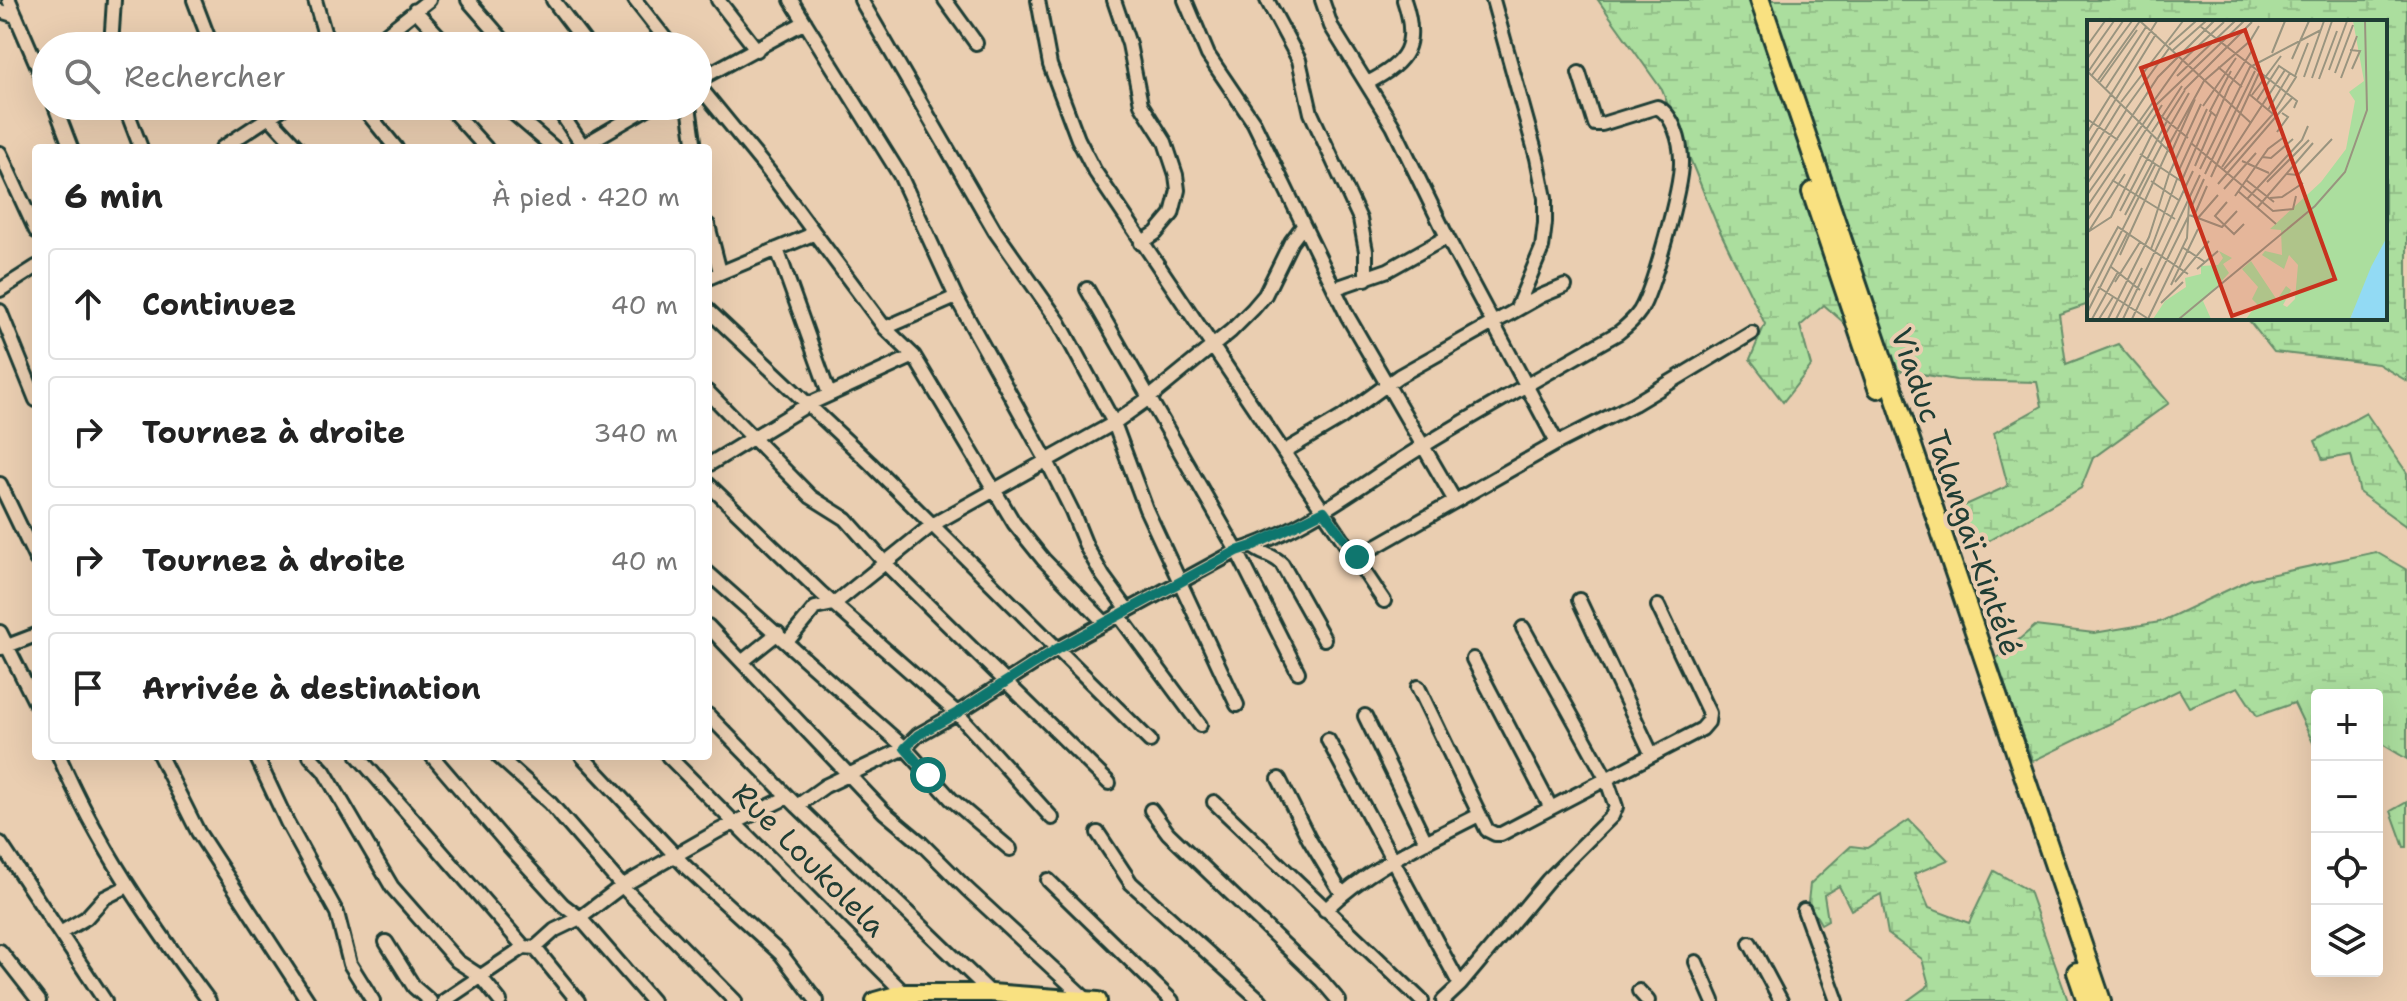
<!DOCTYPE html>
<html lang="fr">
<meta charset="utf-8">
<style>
:root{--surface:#fff;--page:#f6f6f6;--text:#222;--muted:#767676;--line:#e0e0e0}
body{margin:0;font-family:"Shantell Sans",sans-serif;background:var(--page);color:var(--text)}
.controls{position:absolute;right:24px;bottom:24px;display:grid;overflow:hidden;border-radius:8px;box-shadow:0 8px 32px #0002}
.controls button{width:72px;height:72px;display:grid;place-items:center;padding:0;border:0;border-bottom:2px solid var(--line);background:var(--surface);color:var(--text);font:40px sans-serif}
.stop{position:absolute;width:24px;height:24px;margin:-18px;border:6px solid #0f766e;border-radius:50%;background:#fff}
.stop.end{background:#0f766e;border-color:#fff;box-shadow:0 2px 8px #0008}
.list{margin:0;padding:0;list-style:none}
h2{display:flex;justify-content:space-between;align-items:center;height:104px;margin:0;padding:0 32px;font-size:34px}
h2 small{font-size:26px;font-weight:400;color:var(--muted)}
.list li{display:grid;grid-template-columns:52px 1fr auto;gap:24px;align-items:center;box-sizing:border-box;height:112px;margin:0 16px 16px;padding:0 16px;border:2px solid var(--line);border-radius:8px}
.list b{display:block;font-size:30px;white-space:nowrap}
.list em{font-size:26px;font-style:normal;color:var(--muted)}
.icon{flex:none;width:44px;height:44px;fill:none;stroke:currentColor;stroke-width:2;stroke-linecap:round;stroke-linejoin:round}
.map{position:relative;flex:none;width:2407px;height:1001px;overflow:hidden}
.search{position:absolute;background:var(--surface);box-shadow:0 8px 32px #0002;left:32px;top:32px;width:680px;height:88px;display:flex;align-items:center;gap:20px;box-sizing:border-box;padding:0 28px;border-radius:44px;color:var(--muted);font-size:30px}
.panel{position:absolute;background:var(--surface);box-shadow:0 8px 32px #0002;left:32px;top:144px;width:680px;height:616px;border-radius:8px}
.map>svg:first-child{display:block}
</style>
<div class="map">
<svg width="2407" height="1001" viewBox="0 0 2407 1001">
<defs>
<pattern id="wetland-marsh" width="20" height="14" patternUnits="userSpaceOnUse" patternTransform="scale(2)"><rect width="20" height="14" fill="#abde9e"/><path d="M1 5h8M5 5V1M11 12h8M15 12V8" fill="none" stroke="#93bf89"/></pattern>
</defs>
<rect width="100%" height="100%" fill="#eaceb1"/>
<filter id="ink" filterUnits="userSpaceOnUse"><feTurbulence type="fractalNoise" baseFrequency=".0125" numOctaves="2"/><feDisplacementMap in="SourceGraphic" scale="16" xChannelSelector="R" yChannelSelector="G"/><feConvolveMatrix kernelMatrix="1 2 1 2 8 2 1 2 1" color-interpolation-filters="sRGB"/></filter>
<g filter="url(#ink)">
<path fill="url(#wetland-marsh)" stroke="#658e69" stroke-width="2" d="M1598,0H2407V381L2378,364L2274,352L2247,318H2385V22H2089V304L2059,314L2066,364L2118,344L2169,403L2093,458L2081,488L1974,549L1948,513L2008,486L1994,433L2042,406L2037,382L1956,380L1897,370L1824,305L1800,326L1811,366L1783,402L1750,359L1765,324L1717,225L1662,90Z
M2366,413L2407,473V527L2360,493L2351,455L2323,460L2315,441Z
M2376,552L2407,570V759L2382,744L2377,746V695H2317V751L2294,703L2257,716L2238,687L2189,707L2179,690L2033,761L1991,663L2035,626L2094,633L2160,622L2251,579Z
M2407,802V847H2404L2391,811Z
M1909,820L1948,860L1914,874L1929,908L1969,923L1994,871L2029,891L2068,1001H1907L1929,985L1922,959L1888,934L1881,894L1851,910L1839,886L1824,895L1828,920L1821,924L1808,902L1810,884L1851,846L1867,848Z"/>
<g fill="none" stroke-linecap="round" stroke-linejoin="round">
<g stroke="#1f3d34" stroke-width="18">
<path id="minor" d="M9,0L46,86
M194,0L208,37L215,46
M315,0L328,46
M468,0L508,46
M553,0L588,46
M635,0L671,46
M718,0L757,50
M791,0L900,175L956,297L1047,461L1072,511L1087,548L1103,576L1127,609
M861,0L995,231L1059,322L1114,423L1146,509L1237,705
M945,0L976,43
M1038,0L1050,65L1078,139L1094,170L1384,601
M1114,0L1129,44L1141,104L1165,142L1176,175L1178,190L1172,214L1156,233L1141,243
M1185,0L1208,55L1254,123L1348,317L1455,501
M1267,0L1299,60L1311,113L1360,219L1366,251V279
M1322,0L1331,26L1393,126L1447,237L1557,443
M1493,0L1537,158L1545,198V223L1542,248L1516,310
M415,10L448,46
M0,11L16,16
M111,46L114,0
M371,46L429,0
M698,80L805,22
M1367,83C1408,63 1419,44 1404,0
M698,85L770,173L885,328L914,356L1014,523L1043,559L1104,622
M55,106L71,148
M125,106L141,148
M259,106L298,148
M362,106L396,148
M448,106L486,148
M505,106L554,148
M556,106L583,146
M689,106L695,148
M222,148L286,106
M579,148L651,106
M0,153L36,231
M708,225L720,272
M777,249L829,394
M708,278L813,234
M1336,288L1388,270L1447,237
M1087,289L1237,551L1298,672
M0,290L36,267
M708,310L870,463L1150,741
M0,311L36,400
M885,328L956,297
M708,392L811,497L846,519L885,563L1109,783
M1285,451L1341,418L1399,376L1541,296L1565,286
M708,465L807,405L914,356
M0,484L36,559
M708,484L821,593L957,713L1052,818
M1252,546C1262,555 1273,554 1282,564L1324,639
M1357,557L1557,443L1634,404L1752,333
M708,573L905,748L951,799L1010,849
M1579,600L1652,755
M1118,614L1200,725
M708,626L884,812L921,843L967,889L1087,1000
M0,632L36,704
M787,642L815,608L834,604L932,525L1114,423L1149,398L1231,331L1253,309L1265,295L1291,242L1303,226
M2,648L36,635
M1473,659L1551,808
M743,661L778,633
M1418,687L1487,830L1495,834H1501L1702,729L1708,722L1709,713L1658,606
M708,715L797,806L991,993
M1365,716L1426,842
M1328,740L1460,985L1443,1001
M59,756C97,845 151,923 209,1001
M160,756L198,832L308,1001
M256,756L287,822L337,913L350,964L373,1001
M310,756L324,771L392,887L457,961L480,976L500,1001
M358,756L524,947
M432,756L510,847L563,905L580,918L652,1001
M498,756L550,803L622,886L735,1001
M582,756L687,868L781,954L817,1001
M668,756L912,1001
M1279,779L1309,839L1342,894
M1214,802L1422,1001
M797,806L825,786L905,748L918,735L957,713L1057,649L1237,551C1306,530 1362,483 1423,446C1487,407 1553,370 1618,333C1627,326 1634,320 1640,311C1653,290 1682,186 1681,161C1681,143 1674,115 1657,107L1602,124H1595L1579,73
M1151,810L1168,833L1322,981L1339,1001
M1098,833L1131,883L1261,1001
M0,843L105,1001
M1048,880L1172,1001
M1325,910C1369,867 1424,843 1479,815
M1804,910L1837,1001
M60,933L86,918L104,898L128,886
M386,942L414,987L430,1001
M1750,943L1781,1001
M535,948L578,1001
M0,951L39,1001
M1696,962L1713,1001
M1460,985L1548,880L1612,816L1616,807L1606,778L1523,628
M1639,991L1648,1001
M444,1001L524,947L535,948L555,930L580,918L622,886L718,831L788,797"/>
</g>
<g stroke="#1f3d34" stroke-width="22">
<path id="major" d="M875,1001L903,993H991L1098,1001"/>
</g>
<g stroke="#1f3d34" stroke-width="24">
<path id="highway" d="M1760,0L2101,1001
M1812,192L1878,388
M2077,972L2087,1001"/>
</g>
<use href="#minor" stroke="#eaceb1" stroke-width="12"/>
<use href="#major" stroke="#f9e181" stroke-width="16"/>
<use href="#highway" stroke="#f9e181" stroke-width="18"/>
</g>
</g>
<g fill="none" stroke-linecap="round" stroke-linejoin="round" filter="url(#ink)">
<path stroke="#0f766e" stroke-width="10" d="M928,775L905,748L918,735L957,713L1057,649L1237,551L1252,546L1324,511L1357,557"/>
</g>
<g text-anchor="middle" stroke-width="8" stroke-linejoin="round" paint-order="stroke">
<g font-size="30" fill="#1f3d34" stroke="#eaceb1">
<text transform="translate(1956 492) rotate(71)" y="10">Viaduc Talangaï-Kintélé</text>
<text transform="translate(809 860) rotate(45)" y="10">Rue Loukolela</text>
</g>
</g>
<g transform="translate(2087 20)">
<rect width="300" height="300" fill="#eaceb1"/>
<path d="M266,1H300L298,224L263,299H159L170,284L165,279L171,267L155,249L164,241L190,280L199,266L204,270L196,285L200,287L208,279L211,245L202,235L197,249L175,235L178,231L195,235L194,210L183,209L234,162L259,129L268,81L262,72L277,61ZM132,231L145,238L136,244L142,253L116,281L124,299H66L78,281L99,267L98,258L114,254V246L131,245L136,238Z" fill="#abde9e"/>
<path d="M300,217V299H263L284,247Z" fill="#92daf4"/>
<path fill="none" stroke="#99947f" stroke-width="2" d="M113,6L210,81L207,88M82,25L109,1M0,26L18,1M86,30L119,1M263,30L273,31L265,49M185,33L198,1M0,39L27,1M205,39L222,1M131,47L155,67M242,50L260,1M0,51L84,133L102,183L100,218L61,299M1,52L36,1M248,53L266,5M5,55L45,1M90,56L148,1M208,56L221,23M217,57L237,1M225,58L245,1M254,58L270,16M232,59L250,11M11,60L53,1L164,103M13,62L50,10M19,68L59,7M97,70L165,2M162,74L186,94M165,75L194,36M170,80L192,46L198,50M34,82L96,1M116,86L149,38M39,88L83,27M181,90L203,53M69,92L101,118M130,97L123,91L144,51M0,99L31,120M79,100L98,70M65,112L95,66M190,112L201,97L195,93M0,113L70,1M74,122L102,73M104,123L186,191L206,189L209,176M0,126L69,14M80,128L117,61L163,21L172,6M84,133L108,79M53,134L94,161M175,137L184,138L206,119M0,139L34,84M155,141L182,153M108,146L142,67L166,29M135,147L198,50L209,57L186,94L137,149M113,149L163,47L234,10M92,150L120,89M0,152L40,89M118,154L168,51M200,154L211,155L245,119M124,157L172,53M25,160L88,199M95,160L124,93M159,160L187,182M64,161L93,181M180,162L222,120M0,164L71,57L127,1M131,164L205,78M137,169L169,133M151,171L189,204M0,175L96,40L137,2M148,176L181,129L197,117M183,178L195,177L216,163M160,179L215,120L221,106M140,182L128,196L147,214L157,204M0,187L69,85L157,1M104,188L117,159M170,188L226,123M33,191L80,101M38,195L75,124M107,196L120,166M111,198L135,207L150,191M0,201L75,85M1,212L24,197L65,114M0,214L38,154M95,227L118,242M64,229L90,159M33,235L81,130M23,246L53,270M110,249L131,231M28,262L53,222M88,262L122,221M0,263L31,207L101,254M84,265L111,209M11,267L60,298M62,276L102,195L111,198L131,175M0,280L68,145M74,283L96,262M0,293L40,214M5,299L31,252M12,299L26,277M21,299L62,217L82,154L114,84M29,299L55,248M36,299L106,151M45,299L113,155M92,299L228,186L258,152L280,90L278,1"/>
<path fill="#c8321e" fill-opacity="0.15" stroke="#c8321e" stroke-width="4" d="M158,10L248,259L145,296L54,48Z"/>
<rect width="300" height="300" fill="none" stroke="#1f3d34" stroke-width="4"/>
</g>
</svg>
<div class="controls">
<button>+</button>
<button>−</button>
<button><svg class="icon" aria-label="locate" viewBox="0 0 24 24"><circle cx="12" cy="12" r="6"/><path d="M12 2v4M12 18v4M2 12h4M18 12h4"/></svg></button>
<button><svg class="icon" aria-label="layers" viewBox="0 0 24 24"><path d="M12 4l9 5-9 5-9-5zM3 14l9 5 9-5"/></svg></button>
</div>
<div class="stop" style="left:928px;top:775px"></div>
<div class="stop end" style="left:1357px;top:557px"></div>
<div class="search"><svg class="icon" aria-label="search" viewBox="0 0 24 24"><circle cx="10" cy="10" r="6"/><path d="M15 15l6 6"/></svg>Rechercher</div>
<section class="panel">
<h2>6 min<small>À pied · 420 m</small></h2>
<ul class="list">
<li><svg class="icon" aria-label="ahead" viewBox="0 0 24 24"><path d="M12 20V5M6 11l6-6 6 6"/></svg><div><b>Continuez</b></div><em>40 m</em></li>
<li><svg class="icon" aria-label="right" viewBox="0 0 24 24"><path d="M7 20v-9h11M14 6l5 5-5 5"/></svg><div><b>Tournez à droite</b></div><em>340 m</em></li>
<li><svg class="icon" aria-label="right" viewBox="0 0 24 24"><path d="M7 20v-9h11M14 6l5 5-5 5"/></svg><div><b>Tournez à droite</b></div><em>40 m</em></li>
<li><svg class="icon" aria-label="arrive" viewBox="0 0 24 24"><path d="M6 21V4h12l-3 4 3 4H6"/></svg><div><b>Arrivée à destination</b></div></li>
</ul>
</section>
</div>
